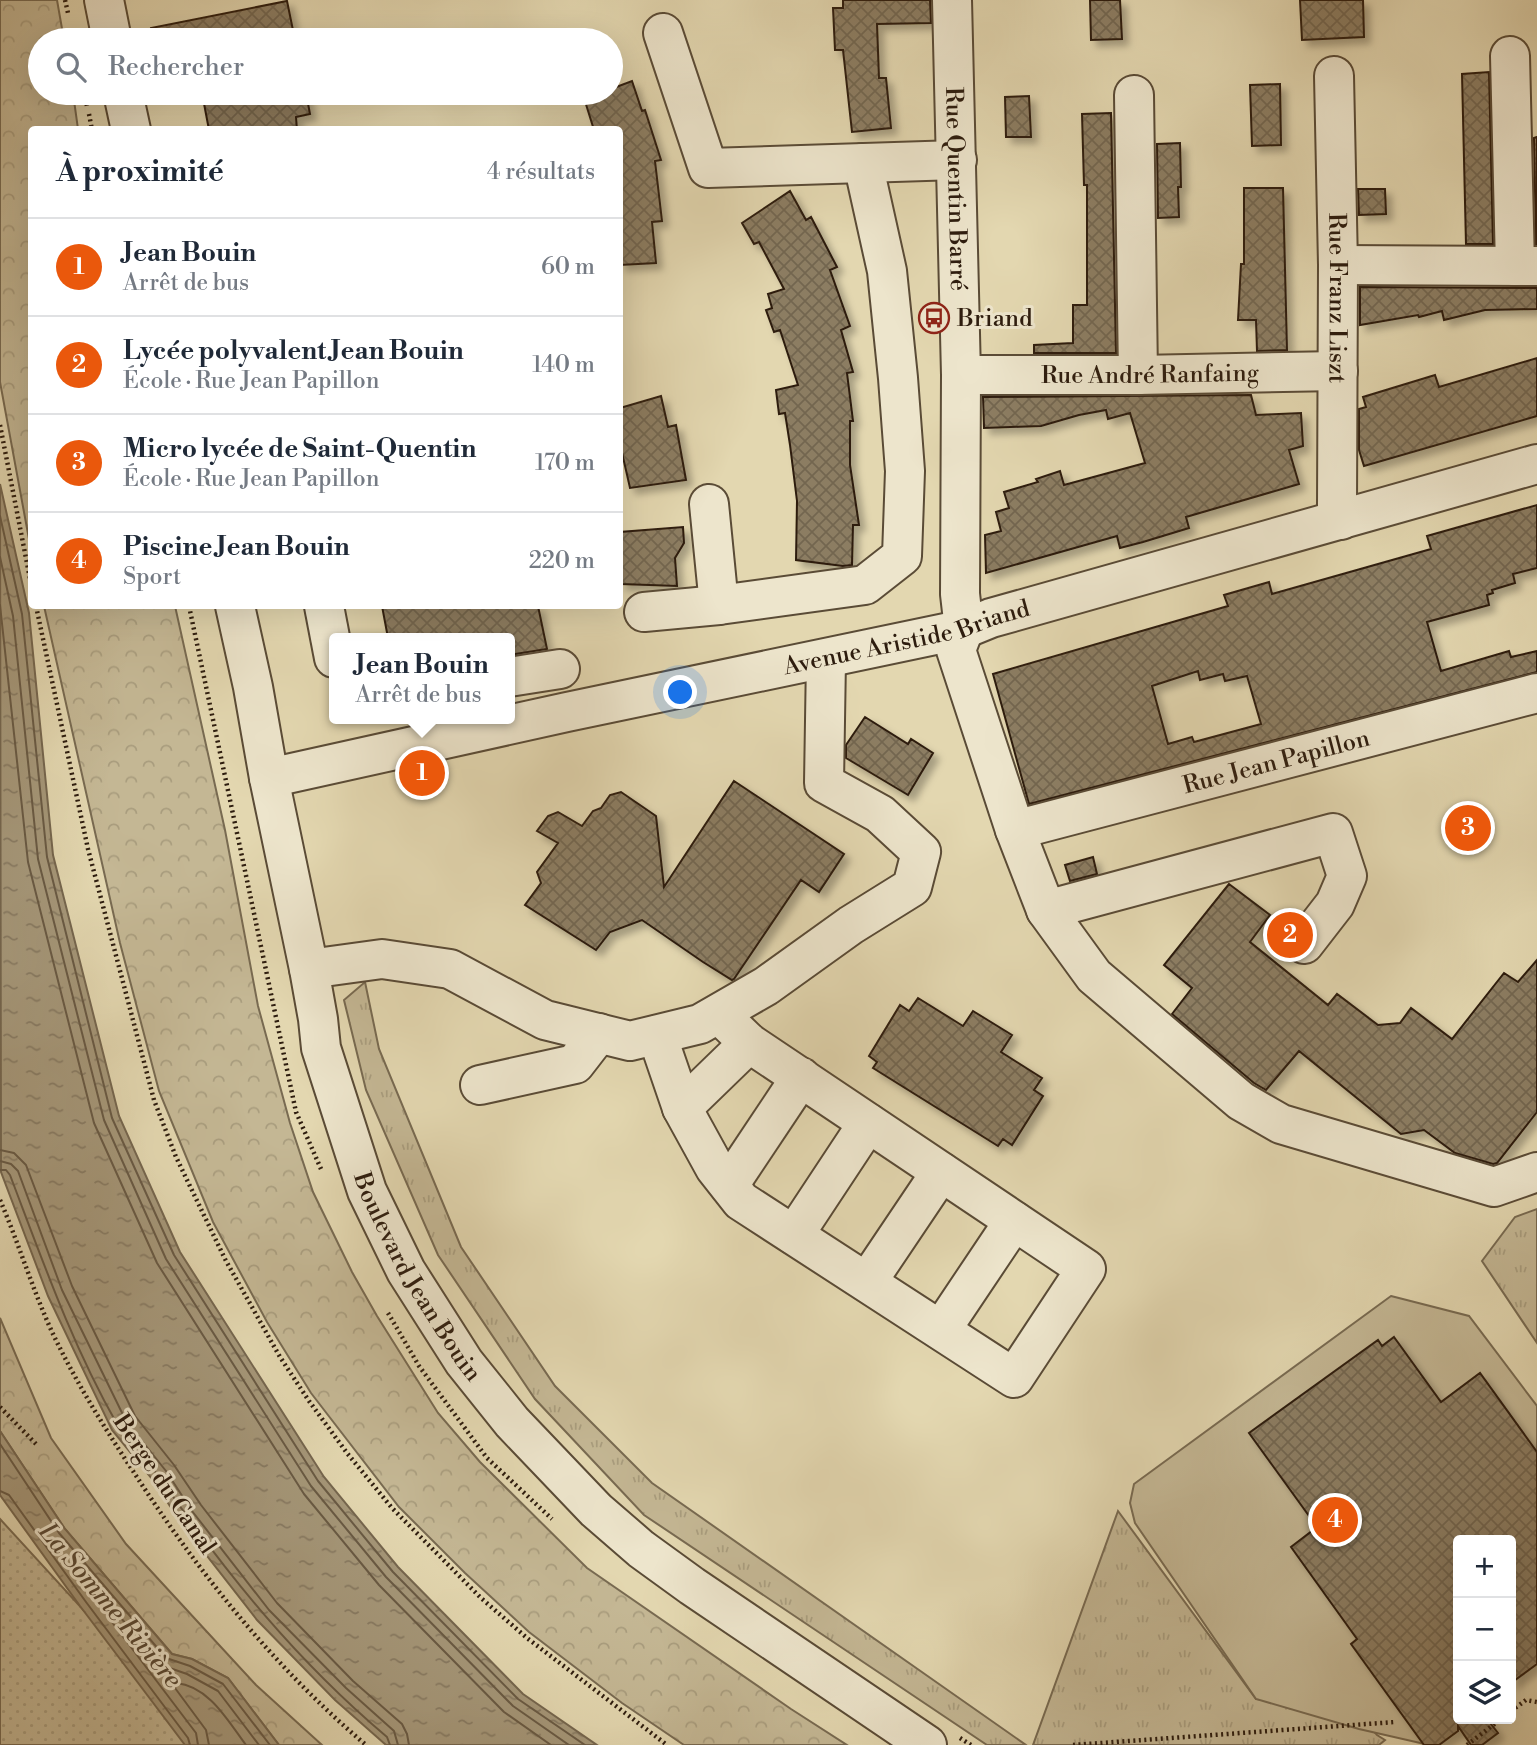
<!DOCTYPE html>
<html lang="fr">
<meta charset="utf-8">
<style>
:root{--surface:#fff;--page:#f6f6f7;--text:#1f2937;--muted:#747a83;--line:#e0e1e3;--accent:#ea580c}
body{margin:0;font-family:"Libre Bodoni",serif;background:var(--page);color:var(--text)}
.controls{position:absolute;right:21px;bottom:21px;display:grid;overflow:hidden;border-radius:7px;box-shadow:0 7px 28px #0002}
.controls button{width:63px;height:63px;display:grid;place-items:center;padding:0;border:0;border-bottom:2px solid var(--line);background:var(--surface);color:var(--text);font:35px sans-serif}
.you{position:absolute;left:681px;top:693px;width:24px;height:24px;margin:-18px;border:5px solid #fff;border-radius:50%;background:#1a73e8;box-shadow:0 0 0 10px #1a73e833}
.badge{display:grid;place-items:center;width:46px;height:46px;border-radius:50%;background:var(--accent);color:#fff;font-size:23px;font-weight:700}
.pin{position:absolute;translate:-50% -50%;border:4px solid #fff;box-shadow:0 2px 7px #0006}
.popup{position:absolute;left:329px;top:633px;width:186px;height:91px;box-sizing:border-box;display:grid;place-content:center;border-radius:7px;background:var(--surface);filter:drop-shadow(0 2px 5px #0005);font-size:23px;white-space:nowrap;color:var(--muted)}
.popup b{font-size:26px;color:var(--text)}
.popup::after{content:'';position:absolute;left:50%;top:100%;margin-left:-14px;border:14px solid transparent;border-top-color:var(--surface)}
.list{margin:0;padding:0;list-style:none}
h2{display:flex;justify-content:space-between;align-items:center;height:91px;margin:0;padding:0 28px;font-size:30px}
h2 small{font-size:23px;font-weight:400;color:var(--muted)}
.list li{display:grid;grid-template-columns:46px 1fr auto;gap:21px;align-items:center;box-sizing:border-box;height:98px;padding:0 28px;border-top:2px solid var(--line)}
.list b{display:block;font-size:26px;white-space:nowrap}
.list p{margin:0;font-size:23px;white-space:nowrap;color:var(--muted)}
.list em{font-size:23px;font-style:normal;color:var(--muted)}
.icon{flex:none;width:38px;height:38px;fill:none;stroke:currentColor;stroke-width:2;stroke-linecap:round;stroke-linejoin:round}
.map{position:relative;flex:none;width:1537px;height:1745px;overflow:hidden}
.search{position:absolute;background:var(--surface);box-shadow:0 7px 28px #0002;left:28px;top:28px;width:595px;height:77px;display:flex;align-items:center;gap:18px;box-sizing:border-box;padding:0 24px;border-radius:38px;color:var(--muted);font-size:26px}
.panel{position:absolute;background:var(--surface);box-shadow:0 7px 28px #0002;left:28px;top:126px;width:595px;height:483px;border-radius:7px}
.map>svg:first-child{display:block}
</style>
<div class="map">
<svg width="1537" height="1745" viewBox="0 0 1537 1745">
<defs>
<pattern id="grass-tufts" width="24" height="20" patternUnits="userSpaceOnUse" patternTransform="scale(1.75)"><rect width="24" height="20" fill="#c4b794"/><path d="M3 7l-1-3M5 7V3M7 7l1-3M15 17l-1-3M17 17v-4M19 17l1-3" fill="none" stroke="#a99d7e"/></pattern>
<pattern id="forest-crowns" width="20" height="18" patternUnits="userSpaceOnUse" patternTransform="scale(1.75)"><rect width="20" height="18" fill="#c4b794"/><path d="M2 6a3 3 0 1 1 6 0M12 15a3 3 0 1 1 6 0" fill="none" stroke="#a99d7e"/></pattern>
<pattern id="park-dots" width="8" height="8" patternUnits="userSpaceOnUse" patternTransform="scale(1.75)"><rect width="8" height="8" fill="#c4b794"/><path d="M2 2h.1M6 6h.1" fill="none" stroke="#a99d7e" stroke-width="1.8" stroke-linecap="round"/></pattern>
<pattern id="water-ripples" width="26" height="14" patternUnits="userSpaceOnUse" patternTransform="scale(1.75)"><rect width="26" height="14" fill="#a59779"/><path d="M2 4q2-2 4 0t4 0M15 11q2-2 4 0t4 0" fill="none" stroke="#877a62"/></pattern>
<pattern id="building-cross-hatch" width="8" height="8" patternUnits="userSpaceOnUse" patternTransform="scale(1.75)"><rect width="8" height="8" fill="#8c7d62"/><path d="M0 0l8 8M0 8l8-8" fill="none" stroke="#73664f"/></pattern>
<filter id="shadow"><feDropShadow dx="6" dy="6" stdDeviation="3.5" flood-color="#0004"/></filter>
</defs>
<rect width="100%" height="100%" fill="#e3d7b0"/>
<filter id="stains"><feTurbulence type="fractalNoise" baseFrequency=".00286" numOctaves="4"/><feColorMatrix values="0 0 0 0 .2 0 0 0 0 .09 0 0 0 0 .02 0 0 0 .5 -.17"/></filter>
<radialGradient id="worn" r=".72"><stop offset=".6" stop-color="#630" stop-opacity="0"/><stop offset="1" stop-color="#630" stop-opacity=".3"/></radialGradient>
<path fill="url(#grass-tufts)" stroke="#786a51" stroke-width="2" d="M365,982L379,1049L461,1247L555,1386L652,1483L1026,1745H987L644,1515L535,1399L438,1255L366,1090L344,1000Z
M1537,1209V1343L1482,1261L1515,1217Z
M1118,1511L1256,1699L1353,1708L1377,1735L1385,1740L1379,1745H1033Z"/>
<path fill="url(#forest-crowns)" stroke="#786a51" stroke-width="2" d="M0,0H57L64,40H40V93H73L78,129L32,130L31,550L0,382Z
M44,606H175L225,830L258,1006L290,1123L313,1192L352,1272L377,1316L438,1413L480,1462L587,1568L791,1709L847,1745H684L622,1703L529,1632L465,1573L399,1507L311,1393L267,1322L213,1222L159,1091L120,943Z
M0,1318L51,1438L126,1544L256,1685L322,1745H279L228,1678L192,1659L172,1654L65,1529L0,1431Z"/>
<path fill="url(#park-dots)" stroke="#786a51" stroke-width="2" d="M0,1519L207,1745H0Z"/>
<path fill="#c4b794" stroke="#786a51" stroke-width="2" d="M1391,1296L1469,1316L1537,1406V1662L1511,1682V1540H1458V1719H1463L1429,1745L1359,1729L1256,1699L1135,1523L1130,1503L1134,1484Z"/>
<path fill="url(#water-ripples)" stroke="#75664e" stroke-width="2" d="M0,484L29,613L53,855L119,1116L180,1252L324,1477L398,1567L523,1694L597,1745H386L335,1700L257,1620L179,1520L153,1480L112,1430L48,1296L1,1172Z
M0,1431L65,1529L172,1654L192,1659L228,1678L279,1745H185L80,1606L0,1495Z"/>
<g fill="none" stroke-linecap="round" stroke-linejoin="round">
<path stroke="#695a44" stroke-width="2" d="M0,516L22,614L47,857L112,1118L174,1255L318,1481L393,1572L518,1699L585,1745
M0,557L13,616L38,859L104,1120L166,1259L311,1486L386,1577L513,1706L569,1745
M0,605L28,862L94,1123L157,1263L304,1494L379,1585L504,1712L551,1745
M0,1150L14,1153L26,1165L72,1286L135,1416L174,1465L201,1505L277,1603L353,1681L402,1724L407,1734L409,1745
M0,1161L11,1164L18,1171L62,1290L126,1421L166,1471L192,1511L269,1610L346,1688L394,1731L398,1745
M0,1170H6L10,1175C42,1259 72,1345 117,1424C128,1444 147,1460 160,1478C227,1575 297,1661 387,1737L390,1745
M0,1444L59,1533L166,1658L190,1666L223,1684L270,1745
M0,1491L9,1495L86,1602L188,1738L190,1745
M198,1745L196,1733L93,1597L92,1590H97L161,1665L187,1674L218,1691L259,1745
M209,1745L206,1730L175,1688L176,1683C209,1686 228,1721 246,1745"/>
</g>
<path fill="url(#building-cross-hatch)" stroke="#2d1c0e" stroke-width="2" fill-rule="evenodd" filter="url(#shadow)" d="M843,0H930L931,23L877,24L879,78H886L891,128L852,132L843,50H835L833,8H843Z
M1090,0H1120L1122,39L1091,40Z
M1300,0H1363L1364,37L1302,40Z
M287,1L295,40H152L151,28Z
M1489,72L1493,244H1466L1462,74Z
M632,81L642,111L645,110L661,160L655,161L662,221L652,222L656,263L620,265V130H594L584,98L600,93H611V89Z
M1280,84L1281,145L1252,146L1250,85Z
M202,93H306L310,114L296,117L297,130H209Z
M1029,96L1031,137H1006L1005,97Z
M1111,113L1116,353H1034V345L1073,343V305H1087V185H1084L1082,114Z
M1537,137V244H1536L1534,138Z
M1180,143L1181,187H1178L1179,217L1158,218L1157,144Z
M1244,188H1283L1287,350L1257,351L1256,320H1238L1241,264H1244Z
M1358,189H1385L1386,214L1359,215Z
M790,191L806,220L811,217L837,267L830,270L850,326L841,330L853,372L847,373L853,421H850V465L859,525H853L852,565L843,566L796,560L797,501L790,445L785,413L779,414L776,390L798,385L780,330L774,332L766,310L772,308L768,294L784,289L759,242L754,244L742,223Z
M1360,287L1537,288V309L1485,310L1444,320L1442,311L1419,317L1418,315L1360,325Z
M1537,358V416L1364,466L1359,450V409L1366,407L1363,397L1435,375L1439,387Z
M1251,395L1256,415L1301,413L1303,446L1289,450L1299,484L1186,517L1189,528L1143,542L1120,548L1117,536L986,573L985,535L1001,531L996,512L1009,508L1004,492L1038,482L1036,479L1060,471L1064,485L1145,463L1130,413L1108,419L1106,410L1079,415L1041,426L984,428L983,397Z
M661,396L668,427L676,425L686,480L630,488L620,444V408Z
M1537,505V568L1513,574L1515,583L1492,590L1493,593L1487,595L1489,605L1427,622L1441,671L1509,651L1511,657L1537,651V672L1029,804L993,674L1228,606L1224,595L1269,582L1272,594L1431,549L1427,536ZM1198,671L1200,680L1223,674L1225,681L1247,676L1261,724L1194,742L1192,737L1168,744L1152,686Z
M683,527L684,543L675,558L677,586L621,584L620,532Z
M382,606H538L547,649L509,655V638H388Z
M865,717L908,744L911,739L933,753L908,795L846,758V745Z
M734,781L844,854L819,892L801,880L734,979L732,980L703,962L642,920L610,932L596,950L525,905L541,883L537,872L558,843L537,831L548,816L558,812L582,826L593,811L601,808L610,795L621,792L656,816L664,887Z
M1093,857L1097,874L1070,881L1065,865Z
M1229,884L1270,915L1250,942L1328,1005L1337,994L1378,1025L1400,1023L1411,1008L1452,1039L1504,973L1518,982L1537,960V1112L1497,1163L1493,1164L1455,1153L1424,1130L1401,1134L1299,1051L1266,1090L1254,1083L1172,1014L1192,988L1164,965Z
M918,998L963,1026L973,1011L1012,1035L1001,1052L1042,1078L1034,1090L1043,1096L1012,1145L1003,1139L998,1146L873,1068L877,1062L869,1056L900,1005L909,1011Z
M1394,1337L1441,1402L1480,1373L1537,1452V1664L1511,1683V1540H1458V1719H1487L1498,1733L1482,1745H1471L1458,1726V1731L1439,1745H1424L1351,1644L1357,1639L1291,1547L1317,1527L1249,1433L1378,1340L1382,1346Z"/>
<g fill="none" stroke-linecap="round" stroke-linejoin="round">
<g stroke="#5a4b36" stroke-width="42">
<g id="minor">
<path d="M104,0L112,40"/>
<path id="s1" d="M952,0L961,375L960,594L964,629L956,650L1015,830L1046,910L1333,833L1347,876L1335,904L1304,944"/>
<path d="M663,33L708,168L957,160"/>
<path d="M1510,56L1515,266"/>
<path id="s2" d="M1334,76L1338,265L1337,505L1341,520"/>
<path d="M123,93L131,130"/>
<path d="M1134,95L1138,375"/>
<path d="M1338,265L1537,266"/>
<path id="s3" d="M961,375H1138L1338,371"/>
<path d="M709,504L719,605"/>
<path id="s4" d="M235,606L253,687L269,778L309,969L318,1019L321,1048L367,1191L406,1271L464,1362L512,1422L596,1510L641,1549L692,1586L927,1745"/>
<path d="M324,606L334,658"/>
<path d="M644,612L719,605L865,585L902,556L905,471L898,378L887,271L863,163"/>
<path d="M509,677L560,669"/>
<path id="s5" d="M269,778L567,712L964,629L991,618L1537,464"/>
<path id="s6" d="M1015,830L1537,693"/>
<path d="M1046,910L1094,976L1241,1101L1281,1124L1494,1187L1537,1172"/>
<path d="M309,969L382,959L450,969L545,1020L630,1041L700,1024L766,986L851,925L912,887L921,852L880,814L824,783L826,659"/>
<path d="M657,1035L682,1108L715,1168L741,1201L1014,1378L1086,1269L749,1043L719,1014"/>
<path d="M480,1085L575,1064L599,1033"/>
<path d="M682,1108L749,1043"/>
<path d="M729,1185L801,1077"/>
<path d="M794,1235L868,1123"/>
<path d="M867,1282L941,1172"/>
<path d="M941,1330L1014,1221"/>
</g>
</g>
<path stroke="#2d1c0e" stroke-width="4.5" stroke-dasharray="2 3.5" stroke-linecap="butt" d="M65,0L68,13
M84,93L87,106
M89,114L92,130
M0,425L32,589
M36,606L88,849L154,1100L176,1157L225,1259L280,1357L309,1401L347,1453L392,1508L481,1598L527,1638L667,1745
M189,606L296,1112L321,1169
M0,1200C19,1244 33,1291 53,1334C76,1382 104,1427 133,1471C198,1572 274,1667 366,1745
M388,1313L419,1366L487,1458L552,1519
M0,1407L37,1445
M1511,1711L1526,1700L1537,1702
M960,1738L971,1745
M1073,1745L1395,1722
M1467,1745L1501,1719"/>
<use href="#minor" stroke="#ede5cc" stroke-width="38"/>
</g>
<defs>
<g id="bus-ring" transform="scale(1.575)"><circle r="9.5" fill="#ede5cc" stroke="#8f2418" stroke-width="1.5"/><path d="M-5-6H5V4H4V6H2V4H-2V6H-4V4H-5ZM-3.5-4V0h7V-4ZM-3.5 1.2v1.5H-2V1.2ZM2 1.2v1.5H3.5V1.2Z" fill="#8f2418"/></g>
</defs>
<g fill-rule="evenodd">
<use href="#bus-ring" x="934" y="318"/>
</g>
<g text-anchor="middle" stroke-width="6" stroke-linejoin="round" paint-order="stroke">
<g font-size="24" fill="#2d1c0e" stroke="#ede5cc">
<text dy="8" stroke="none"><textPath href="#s1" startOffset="189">Rue Quentin Barré</textPath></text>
<text dy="8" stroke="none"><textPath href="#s2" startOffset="222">Rue Franz Liszt</textPath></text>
<text dy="8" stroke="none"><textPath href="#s3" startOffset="189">Rue André Ranfaing</textPath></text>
<text dy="8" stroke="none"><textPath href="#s5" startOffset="653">Avenue Aristide Briand</textPath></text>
<text dy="8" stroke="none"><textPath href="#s6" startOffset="270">Rue Jean Papillon</textPath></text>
<text dy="8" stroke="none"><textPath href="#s4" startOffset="700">Boulevard Jean Bouin</textPath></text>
<text transform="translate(165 1484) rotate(56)" y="8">Berge du Canal</text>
</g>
<g font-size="24" fill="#2d1c0e" stroke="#ede5cc" text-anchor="start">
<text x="957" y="326">Briand</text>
</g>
<g font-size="26" font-style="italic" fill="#574733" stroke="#ede5cc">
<text transform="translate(111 1605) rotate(50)" y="9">La Somme Rivière</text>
</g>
</g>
<rect width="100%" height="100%" filter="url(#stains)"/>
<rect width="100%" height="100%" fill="url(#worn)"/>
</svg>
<div class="controls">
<button>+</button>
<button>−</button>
<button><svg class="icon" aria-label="layers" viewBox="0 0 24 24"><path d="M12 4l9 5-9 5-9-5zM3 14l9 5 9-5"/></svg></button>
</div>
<div class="you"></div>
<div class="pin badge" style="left:422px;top:773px">1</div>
<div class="popup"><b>Jean Bouin</b>Arrêt de bus</div>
<div class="pin badge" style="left:1290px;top:935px">2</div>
<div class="pin badge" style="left:1468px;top:828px">3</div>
<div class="pin badge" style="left:1335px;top:1520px">4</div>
<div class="search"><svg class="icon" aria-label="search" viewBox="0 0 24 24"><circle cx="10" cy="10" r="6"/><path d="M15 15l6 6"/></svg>Rechercher</div>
<section class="panel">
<h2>À proximité<small>4 résultats</small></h2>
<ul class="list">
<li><span class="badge">1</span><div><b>Jean Bouin</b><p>Arrêt de bus</p></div><em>60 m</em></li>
<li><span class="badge">2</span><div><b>Lycée polyvalent Jean Bouin</b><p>École · Rue Jean Papillon</p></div><em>140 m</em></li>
<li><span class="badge">3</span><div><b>Micro lycée de Saint-Quentin</b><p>École · Rue Jean Papillon</p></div><em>170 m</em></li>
<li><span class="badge">4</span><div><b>Piscine Jean Bouin</b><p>Sport</p></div><em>220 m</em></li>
</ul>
</section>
</div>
